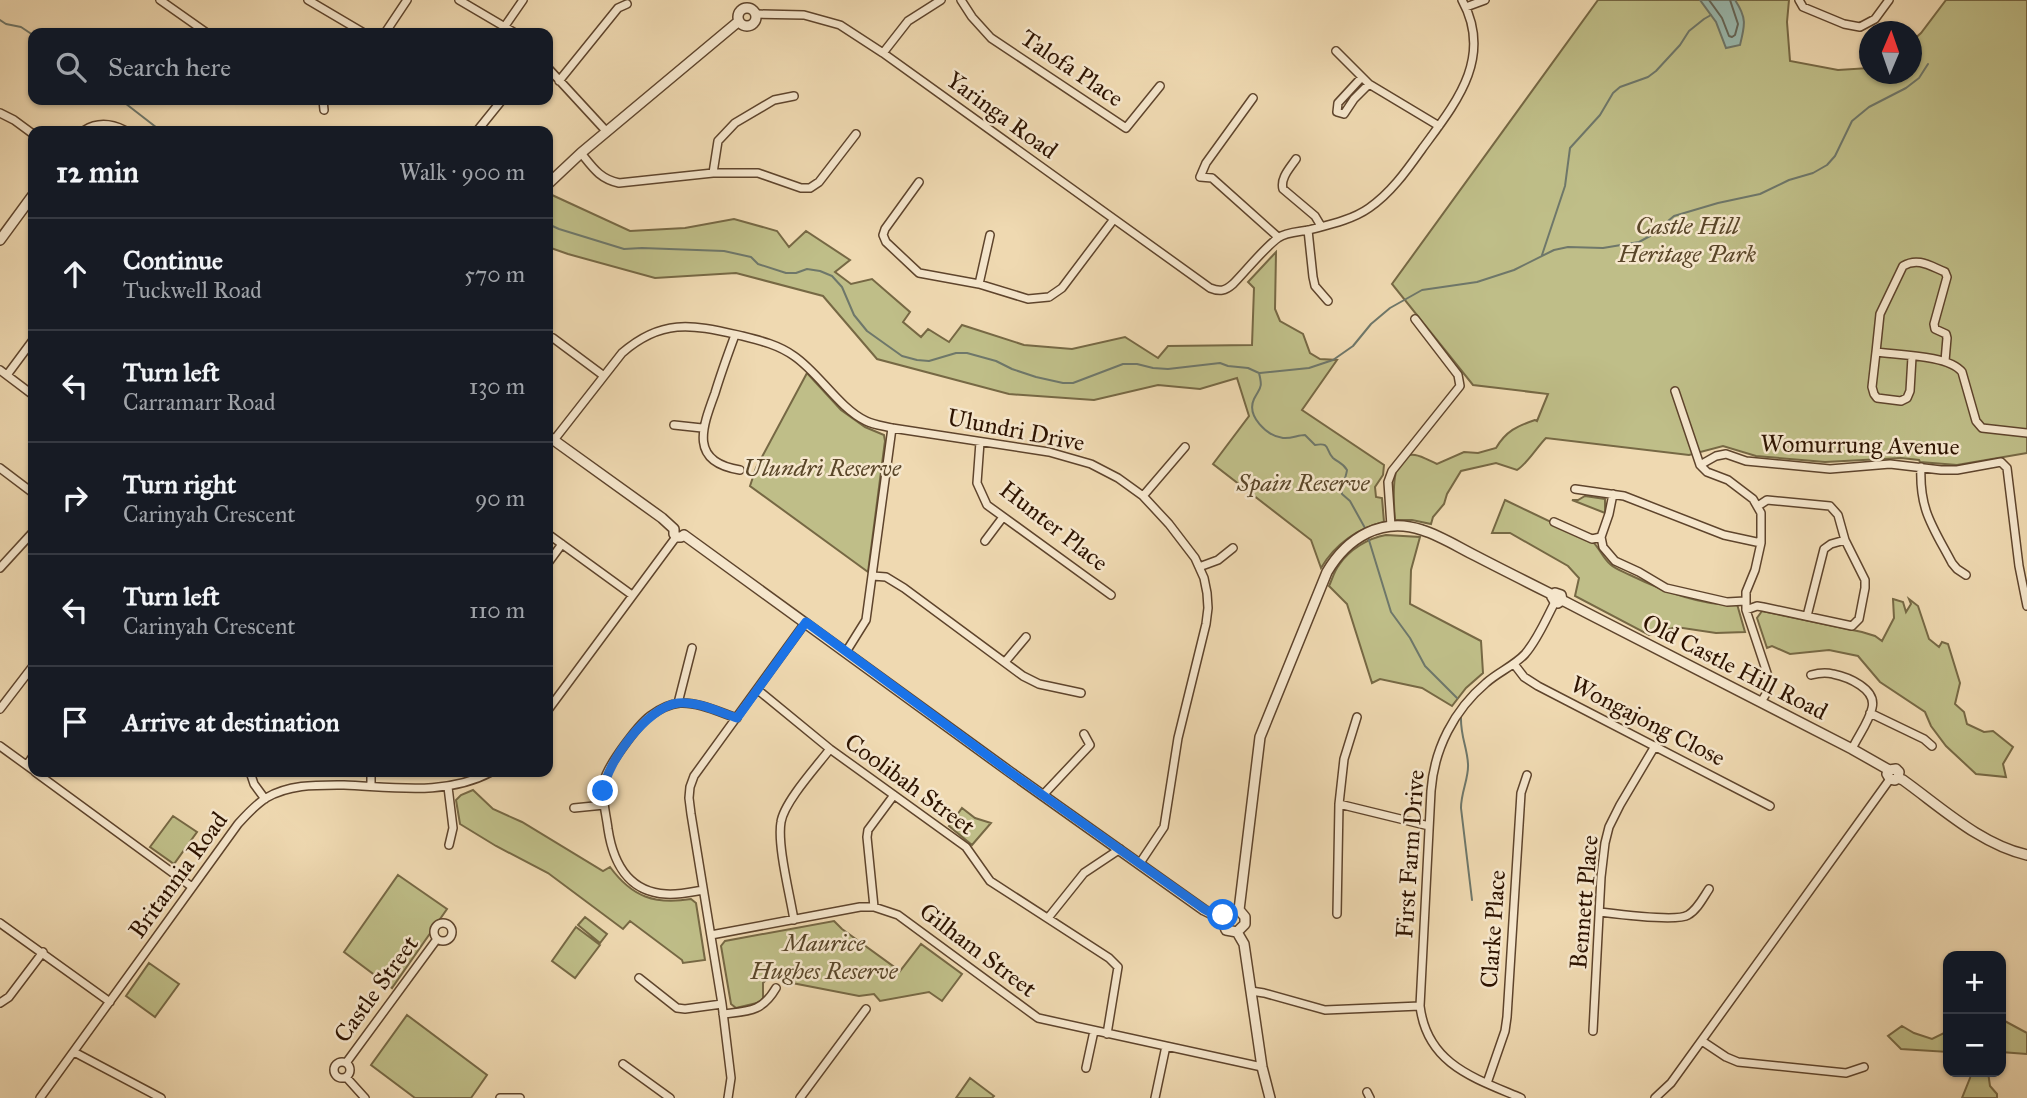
<!DOCTYPE html>
<meta charset="utf-8">
<style>
:root{--surface:#171b24;--page:#20242c;--text:#f1f3f6;--muted:#9ea1a6;--line:#363941}
body{margin:0;font-family:"IM FELL Great Primer",serif;background:var(--page);color:var(--text)}
.controls{position:absolute;right:21px;bottom:21px;display:grid;overflow:hidden;border-radius:14px;box-shadow:0 2px 5px #0004}
.controls button{width:63px;height:63px;display:grid;place-items:center;padding:0;border:0;border-bottom:2px solid var(--line);background:var(--surface);color:var(--text);font:35px sans-serif}
.compass{position:absolute;left:1859px;top:21px;width:63px;height:63px;border-radius:50%;background:var(--surface);box-shadow:0 2px 5px #0004;rotate:2deg}
.stop{position:absolute;width:21px;height:21px;margin:-16px;border:5px solid #1a73e8;border-radius:50%;background:#fff}
.stop.end{background:#1a73e8;border-color:#fff;box-shadow:0 2px 7px #0008}
.list{margin:0;padding:0;list-style:none}
h2{display:flex;justify-content:space-between;align-items:center;height:91px;margin:0;padding:0 28px;font-size:30px}
h2 small{font-size:23px;font-weight:400;color:var(--muted)}
.list li{display:grid;grid-template-columns:46px 1fr auto;gap:21px;align-items:center;box-sizing:border-box;height:112px;padding:0 28px;border-top:2px solid var(--line)}
.list b{display:block;font-size:26px;white-space:nowrap}
.list p{margin:0;font-size:23px;white-space:nowrap;color:var(--muted)}
.list em{font-size:23px;font-style:normal;color:var(--muted)}
.icon{flex:none;width:38px;height:38px;fill:none;stroke:currentColor;stroke-width:2;stroke-linecap:round;stroke-linejoin:round}
.map{position:relative;flex:none;width:2027px;height:1098px;overflow:hidden}
.search{position:absolute;background:var(--surface);box-shadow:0 2px 5px #0004;left:28px;top:28px;width:525px;height:77px;display:flex;align-items:center;gap:18px;box-sizing:border-box;padding:0 24px;border-radius:14px;color:var(--muted);font-size:26px}
.panel{position:absolute;background:var(--surface);box-shadow:0 2px 5px #0004;left:28px;top:126px;width:525px;height:651px;border-radius:14px}
.map>svg:first-child{display:block}
</style>
<div class="map">
<svg width="2027" height="1098" viewBox="0 0 2027 1098">
<rect width="100%" height="100%" fill="#efd9b1"/>
<filter id="stains"><feTurbulence type="fractalNoise" baseFrequency=".00286" numOctaves="4"/><feColorMatrix values="0 0 0 0 .2 0 0 0 0 .09 0 0 0 0 .02 0 0 0 .5 -.17"/></filter>
<radialGradient id="worn" r=".72"><stop offset=".6" stop-color="#630" stop-opacity="0"/><stop offset="1" stop-color="#630" stop-opacity=".3"/></radialGradient>
<path fill="#bfbe88" stroke="#766844" stroke-width="2" d="M1598,0H1789L1787,22L1790,61L1838,70L1869,68L1870,74H1912V41L1921,33L1946,0H2027V453L1957,465L1920,462L1919,460L1901,458L1825,462L1756,456L1723,446L1689,455L1546,438C1537,447 1527,464 1517,470L1496,463L1461,471L1447,494L1444,504L1433,517L1431,524L1412,520H1395C1394,505 1388,451 1415,455C1422,456 1430,461 1437,464L1464,452L1478,453L1496,448C1506,431 1517,426 1535,420L1537,421L1548,394L1473,385L1392,284Z
M552,195L630,231L685,228L734,219L777,231L789,247L806,231L850,260L835,272L851,284L872,279L910,312L903,322L921,337L928,329L949,342L962,325L1024,345L1072,349L1125,337L1158,358L1168,346L1252,345L1254,288L1248,282L1276,252L1275,309L1280,321L1303,334L1310,353L1320,359L1337,360L1302,410L1384,465L1383,475L1375,487L1376,497L1382,498L1384,522C1358,528 1335,544 1321,568L1311,540L1213,464L1249,416L1237,378L1200,389L1158,385L1094,400L1009,394L877,359L823,296L736,273L655,278L568,254L548,247V203Z
M807,373L841,410L865,427L884,435L885,441L868,572L750,486L756,468Z
M1585,496L1605,499V513L1572,500H1578Z
M1505,500L1593,542C1600,549 1603,558 1610,564C1615,569 1624,572 1630,575C1661,590 1702,607 1737,604L1745,632L1716,633L1676,627L1649,635L1575,596L1579,578L1568,566L1510,533H1492Z
M1386,535L1420,537L1411,570L1410,604L1481,641L1483,673L1466,688L1452,706L1422,688L1380,679L1372,683L1347,604L1329,586C1332,580 1334,571 1339,565C1349,550 1368,538 1386,535Z
M1893,599L1903,602L1906,612L1911,604L1909,599L1918,606L1929,639L1939,647L1942,642L1948,644L1960,683L1955,704L1964,712L1967,724L1984,732L1993,731L2013,747L2003,764L2006,777L1976,774L1946,746L1931,726L1925,712L1880,682L1858,656L1829,650L1790,654L1772,646L1767,648L1757,618L1762,611L1862,632L1875,636L1882,641L1894,618Z
M473,790L493,809L522,822L603,871L610,867C632,897 655,905 691,899L696,903L705,960L683,963L682,960L630,921L623,929L548,873L496,846L460,824L456,800L461,795Z
M962,808L975,818L991,823L972,845L949,826Z
M173,816L197,832L174,864L150,847Z
M398,875L447,909L392,988L344,952Z
M585,917L607,934L600,943L578,925Z
M834,921L842,929L900,971L921,944L962,974L942,1001L929,992L880,1001L874,994L859,996L787,982C782,977 776,977 769,977L763,983V998L761,1002L736,1008L731,1004L721,946L725,941Z
M576,927L600,945L575,978L552,961Z
M149,963L179,984L155,1017L126,996Z
M407,1015L487,1075L471,1098H415L371,1065Z
M2001,1019L2027,1033V1054L2001,1052Z
M1902,1026L1914,1033L1932,1039L1948,1031V1052L1901,1049L1888,1036Z
M1971,1072H1988L1990,1086L1997,1094V1098H1962L1970,1078Z
M970,1078L994,1096L992,1098H956Z"/>
<path fill="#9abab0" stroke="#6e776a" stroke-width="2" d="M1700,0H1735C1747,18 1745,25 1740,45L1726,48L1716,22Z"/>
<g fill="none" stroke-linecap="round" stroke-linejoin="round">
<path stroke="#646658" stroke-width="2" d="M1709,0L1722,18L1729,36L1732,37L1735,35L1738,24L1730,0"/>
<path stroke="#6e776a" stroke-width="2" d="M0,20L6,24L21,27L33,35
M121,100L161,131
M548,224L559,229L624,249L642,248L724,251L751,257L758,264L786,273H796L807,269L820,271L832,276L842,287L854,315L867,331L902,356L917,360L929,361L956,353H967L996,361L1012,369L1036,377L1063,383H1073L1123,364H1137L1153,368L1168,369L1220,363L1228,366L1248,368L1259,373C1263,389 1260,387 1254,399C1246,416 1267,436 1283,438C1291,439 1298,435 1305,435L1315,445C1331,442 1325,450 1333,458C1339,463 1343,463 1347,470C1346,478 1341,487 1342,494L1350,501L1365,528
M1542,255L1565,186L1570,148L1600,115L1613,93L1620,87L1648,77L1656,71L1680,45L1689,31L1704,19L1711,15
M1260,373L1309,368L1333,360L1353,346L1371,324L1390,308L1422,290L1477,282L1514,270L1554,250L1568,247L1603,248L1639,242L1650,236L1674,216L1718,203L1760,194L1789,180L1813,173L1827,165L1835,156L1852,121L1869,107L1906,88L1919,78L1928,64
M1368,537L1391,612L1410,638L1425,666L1457,698
M1461,715C1460,736 1467,746 1468,764C1469,778 1461,792 1461,808L1472,900"/>
<g stroke="#5e442c" stroke-width="10">
<path id="minor" d="M160,0L207,33
M308,0L364,33
M459,0L515,33
M961,0L972,17L991,38L1126,128L1160,86
M1799,0L1803,7L1844,24L1860,27L1875,19L1889,0
M1466,7L1485,0
M756,14L804,15L840,25L883,53L1210,288C1220,292 1225,291 1233,284C1245,272 1265,247 1278,238C1286,232 1299,232 1309,230C1328,225 1352,220 1369,208C1391,193 1407,170 1422,149C1455,104 1494,58 1462,0
M505,26L523,0
M385,33L407,0
M1336,51L1369,84L1439,126
M883,53L908,21L941,0
M548,68L607,132
M1362,77L1338,103L1337,112L1344,114L1354,99L1369,84
M559,81L618,8L627,4
M1253,98L1206,163L1200,177L1212,178L1278,237
M323,100L324,110
M0,113L14,120L33,134
M477,131L502,100
M581,153C593,168 600,179 619,183L713,173H758L801,188H810L819,182L856,134
M1296,159C1290,168 1280,178 1283,189L1315,216L1321,226
M713,173L718,141L735,123L774,100L794,96
M919,182L885,229L883,235L886,242L919,273L979,284L1028,299L1049,297L1062,288L1114,219
M1308,230L1313,277L1315,286L1328,301
M979,284L990,235
M735,335C728,354 721,373 715,393C702,428 689,462 740,470
M553,338L604,376
M1876,352L1872,387L1874,394L1877,398L1901,401L1907,398L1910,391L1912,357
M1945,361L1947,338L1946,334L1935,329L1934,324L1947,277L1945,272C1930,266 1918,257 1903,266L1880,314L1876,352C1898,355 1949,355 1962,372L1976,421L1982,428L2027,433
M0,370L33,395
M7,375L33,340
M1675,391L1700,465L1707,472L1728,480L1753,499L1761,513V543L1755,570L1746,592V610L1770,682L1769,689L1761,702
M674,425L702,428
M554,440L622,353C661,319 691,324 738,335C758,340 777,344 794,356C819,373 839,408 866,421C874,425 884,426 892,428L1049,452L1091,464L1118,478L1143,496L1169,524L1195,558L1204,578L1207,593L1208,608L1206,624L1178,738L1164,827L1140,863
M980,442L977,483L987,505L1111,595
M1700,465L1716,456L1726,454L1746,461L1830,469L1890,464L1941,470H1957L2001,462L2007,468L2019,566L2027,606
M1921,467C1919,510 1933,527 1952,563L1957,569L1966,575
M0,468L33,493
M1575,489L1624,496L1724,535L1761,543
M1143,496L1185,447
M1554,522L1592,539L1601,537L1603,547L1615,561L1639,572L1666,588L1727,602L1745,601
M1391,526L1388,482L1392,471L1460,386L1458,375L1415,319
M548,534L632,595
M1601,537L1609,514L1613,494
M985,541L1003,517
M548,563L562,544
M1199,567L1218,560L1233,548
M0,568L33,532
M873,576L886,577L904,588L1023,676L1039,684L1081,693
M1746,610L1757,606L1763,607L1852,626L1859,619L1865,588V580L1845,540L1838,515L1830,506L1767,500L1758,506
M1807,616L1824,549L1831,544L1845,540
M846,652L866,620L892,428
M1005,662L1026,637
M1514,664L1524,677L1538,686L1770,806
M1811,675C1818,673 1826,672 1833,674C1848,677 1877,689 1872,708C1869,722 1858,736 1852,749
M758,690L830,749L966,847L990,881L1109,958L1118,967L1107,1034
M678,703L692,648
M0,709L33,666
M548,710L676,537
M1870,713L1924,739L1932,746
M0,746L33,770
M27,765L33,756
M35,772L192,887
M250,772L254,784L265,799
M371,786V772
M448,787L453,828L449,845
M1043,795L1090,745L1084,734
M1339,804L1429,826
M574,808L604,805
M703,890C691,892 679,895 666,894C628,892 613,862 608,829C606,813 601,797 604,781C607,766 638,725 650,716C658,710 670,704 680,703C698,702 719,712 737,718
M874,907L867,837L868,830L894,795
M1600,912C1616,914 1677,922 1688,915C1697,910 1703,898 1709,889
M1337,914L1339,804L1344,759L1357,717
M1048,918L1084,873L1120,849
M794,920C790,895 777,845 781,822C784,802 817,766 830,749
M434 932a9 9 0 1 1 18 0a9 9 0 1 1-18 0Z
M0,923L110,1002
M711,935L860,907H874L898,915L1038,1018L1262,1067
M639,978L677,1008L685,1009L722,1004
M1251,991L1264,993L1325,1010L1420,1006
M0,1003L9,997L43,952
M723,1014C749,1011 762,1012 776,988
M1593,1031L1601,877L1605,843L1609,827L1620,805L1655,746
M1702,1041L1726,1057L1738,1062L1846,1073L1864,1067
M74,1052L161,1098
M334 1070a8 8 0 1 1 16 0a8 8 0 1 1-16 0Z
M346,1063L437,939
M623,1064L670,1098
M1086,1068L1094,1031
M346,1077L365,1098
M1487,1083L1505,1031L1507,1017L1521,793L1527,775
M1367,1092L1370,1098
M40,1098L238,824C247,814 255,805 266,798C290,784 317,785 344,785C394,787 446,796 491,772
M500,1098H520
M728,1098L731,1078L722,1004L691,814L689,798L690,787L694,776L805,623
M800,1098L866,1009
M1155,1098L1166,1046
M1521,1098C1474,1078 1427,1064 1420,1006L1431,791C1434,749 1454,710 1486,683C1498,672 1514,666 1525,654C1538,639 1546,619 1555,602
M1655,1098L1671,1083L1890,779"/>
</g>
<g stroke="#5e442c" stroke-width="12">
<path id="tertiary" d="M738 17a9 9 0 1 1 18 0a9 9 0 1 1-18 0Z
M85,131C98,123 110,124 124,131
M548,184L581,153L739,21
M0,240L33,195
M548,436L662,518L674,529V534L676,537H681L684,535
M684,535L1010,772L1204,910L1222,919
M1562,600L1558,603L1555,602L1552,597L1555,593L1561,595L1562,600L1587,613L1852,749L1889,770L1896,769L1899,772L1898,778
M1889,770L1887,774L1890,779L1895,780L1898,778L1903,780C1942,808 1980,844 2027,855
M1239,910L1260,737L1327,572C1347,538 1382,516 1422,530C1441,536 1458,547 1476,556C1501,569 1527,582 1553,595
M1222,919L1229,910L1240,911L1245,917V924L1237,932
M1222,919L1226,930L1237,932
M1237,932L1244,944L1262,1067L1270,1098"/>
</g>
<use href="#minor" stroke="#f5e6cc" stroke-width="7"/>
<use href="#tertiary" stroke="#f5e6cc" stroke-width="9"/>
</g>
<g fill="none" stroke-linecap="round" stroke-linejoin="round">
<path stroke="#1a73e8" stroke-width="9" d="M603,791C607,762 647,707 678,703C697,701 719,712 737,718L806,622L1010,772L1204,909L1222,919L1223,915"/>
</g>
<g text-anchor="middle" stroke-width="5" stroke-linejoin="round" paint-order="stroke">
<g font-size="24" fill="#2d1300" stroke="#f5e6cc">
<text transform="translate(1072 68) rotate(34)" y="8">Talofa Place</text>
<text transform="translate(1002 115) rotate(36)" y="8">Yaringa Road</text>
<text transform="translate(1016 430) rotate(11)" y="8">Ulundri Drive</text>
<text transform="translate(1860 445) rotate(1)" y="8">Womurrung Avenue</text>
<text transform="translate(1054 526) rotate(38)" y="8">Hunter Place</text>
<text transform="translate(1735 667) rotate(27)" y="8">Old Castle Hill Road</text>
<text transform="translate(1648 721) rotate(27)" y="8">Wongajong Close</text>
<text transform="translate(910 784) rotate(36)" y="8">Coolibah Street</text>
<text transform="translate(1410 854) rotate(-86)" y="8">First Farm Drive</text>
<text transform="translate(178 875) rotate(-54)" y="8">Britannia Road</text>
<text transform="translate(1584 902) rotate(-85)" y="8">Bennett Place</text>
<text transform="translate(1493 929) rotate(-86)" y="8">Clarke Place</text>
<text transform="translate(978 950) rotate(37)" y="8">Gilham Street</text>
<text transform="translate(376 989) rotate(-54)" y="8">Castle Street</text>
</g>
<g font-size="24" font-style="italic" fill="#594629" stroke="#f5e6cc">
<text x="1687" y="234">Castle Hill<tspan x="1687" dy="28">Heritage Park</tspan></text>
<text x="822" y="476">Ulundri Reserve</text>
<text x="1303" y="491">Spain Reserve</text>
<text x="824" y="951">Maurice<tspan x="824" dy="28">Hughes Reserve</tspan></text>
</g>
</g>
<rect width="100%" height="100%" filter="url(#stains)"/>
<rect width="100%" height="100%" fill="url(#worn)"/>
</svg>
<div class="controls">
<button>+</button>
<button>−</button>
</div>
<svg class="compass" viewBox="-18 -18 36 36"><path d="M0-13l5 13h-10z" fill="#e53935"/><path d="M0 13l5-13h-10z" fill="#9ea1a6"/></svg>
<div class="stop" style="left:1223px;top:915px"></div>
<div class="stop end" style="left:603px;top:791px"></div>
<div class="search"><svg class="icon" aria-label="search" viewBox="0 0 24 24"><circle cx="10" cy="10" r="6"/><path d="M15 15l6 6"/></svg>Search here</div>
<section class="panel">
<h2>12 min<small>Walk · 900 m</small></h2>
<ul class="list">
<li><svg class="icon" aria-label="ahead" viewBox="0 0 24 24"><path d="M12 20V5M6 11l6-6 6 6"/></svg><div><b>Continue</b><p>Tuckwell Road</p></div><em>570 m</em></li>
<li><svg class="icon" aria-label="left" viewBox="0 0 24 24"><path d="M17 20v-9H6M10 6l-5 5 5 5"/></svg><div><b>Turn left</b><p>Carramarr Road</p></div><em>130 m</em></li>
<li><svg class="icon" aria-label="right" viewBox="0 0 24 24"><path d="M7 20v-9h11M14 6l5 5-5 5"/></svg><div><b>Turn right</b><p>Carinyah Crescent</p></div><em>90 m</em></li>
<li><svg class="icon" aria-label="left" viewBox="0 0 24 24"><path d="M17 20v-9H6M10 6l-5 5 5 5"/></svg><div><b>Turn left</b><p>Carinyah Crescent</p></div><em>110 m</em></li>
<li><svg class="icon" aria-label="arrive" viewBox="0 0 24 24"><path d="M6 21V4h12l-3 4 3 4H6"/></svg><div><b>Arrive at destination</b></div></li>
</ul>
</section>
</div>
